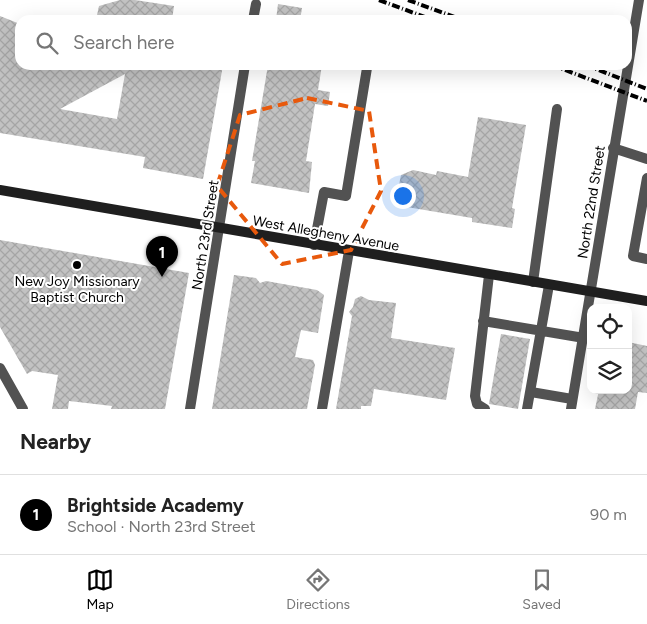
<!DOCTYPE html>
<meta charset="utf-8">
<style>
:root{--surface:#fff;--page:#f2f2f2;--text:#222;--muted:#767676;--line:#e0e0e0;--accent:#000}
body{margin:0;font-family:Figtree,sans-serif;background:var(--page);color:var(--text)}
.controls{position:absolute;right:15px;bottom:15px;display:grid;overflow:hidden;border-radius:10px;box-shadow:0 5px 20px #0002}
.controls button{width:45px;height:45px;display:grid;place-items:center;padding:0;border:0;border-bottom:1px solid var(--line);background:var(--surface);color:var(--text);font:25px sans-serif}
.you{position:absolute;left:402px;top:195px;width:18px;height:18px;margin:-12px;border:4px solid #fff;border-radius:50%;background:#1a73e8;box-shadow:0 0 0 8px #1a73e833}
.badge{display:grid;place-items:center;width:32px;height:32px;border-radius:50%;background:var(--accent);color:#fff;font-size:16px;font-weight:700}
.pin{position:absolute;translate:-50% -41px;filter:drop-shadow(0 1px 2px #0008)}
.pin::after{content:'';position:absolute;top:26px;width:18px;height:15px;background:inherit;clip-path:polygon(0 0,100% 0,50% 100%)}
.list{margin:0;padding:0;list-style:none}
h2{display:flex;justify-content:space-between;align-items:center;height:65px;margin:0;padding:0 20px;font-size:21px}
h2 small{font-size:16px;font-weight:400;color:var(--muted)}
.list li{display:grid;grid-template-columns:32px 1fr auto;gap:15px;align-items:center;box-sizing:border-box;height:80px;padding:0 20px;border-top:1px solid var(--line)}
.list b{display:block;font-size:19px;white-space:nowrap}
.list p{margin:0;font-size:16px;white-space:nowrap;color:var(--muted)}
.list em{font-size:16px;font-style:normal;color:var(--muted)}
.icon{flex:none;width:28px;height:28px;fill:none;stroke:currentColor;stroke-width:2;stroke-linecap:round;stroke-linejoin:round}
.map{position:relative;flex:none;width:647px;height:409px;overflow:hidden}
.search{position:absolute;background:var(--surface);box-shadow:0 5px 20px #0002;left:15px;right:15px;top:15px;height:55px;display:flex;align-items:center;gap:12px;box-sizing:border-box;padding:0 18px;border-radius:15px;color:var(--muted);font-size:19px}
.sheet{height:145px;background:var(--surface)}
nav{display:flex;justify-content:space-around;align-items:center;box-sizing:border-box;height:70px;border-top:1px solid var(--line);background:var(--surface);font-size:14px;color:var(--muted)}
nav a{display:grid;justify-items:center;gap:2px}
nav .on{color:var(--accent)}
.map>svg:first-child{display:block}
</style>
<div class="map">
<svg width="647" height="409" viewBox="0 0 647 409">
<defs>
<pattern id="building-cross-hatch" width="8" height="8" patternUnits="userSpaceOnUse" patternTransform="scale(1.25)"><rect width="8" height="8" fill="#c2c2c2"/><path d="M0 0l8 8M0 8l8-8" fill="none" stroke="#a5a5a5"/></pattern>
</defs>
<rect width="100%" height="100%" fill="#fff"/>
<path fill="url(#building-cross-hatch)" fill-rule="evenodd" d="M120,0H135L174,6L172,20H96L99,6Z
M278,4L302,8L300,20H276Z
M0,16L20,24V65H223L203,179L143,168L145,157L0,133ZM125,74L117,119L60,109Z
M268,65H322L318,90L330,92L328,106L315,104L306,161L312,162L309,193L251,183L255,161H252Z
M478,117L526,125L512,208L515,209L512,228L472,222V218L395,205L401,175L413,170L436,175L437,171L468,177Z
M0,240L189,273L165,409H111L112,406L69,401L68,409H52L58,375L32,371L27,374L0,327Z
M234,275L256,278L260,283L266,281L317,290L324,295L318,333L301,330L295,357L313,360L315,365L307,409H212Z
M361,296L369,300L396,303L391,338L455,348L446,400L374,389L371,406H361V409H336L352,316L349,312L353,307L355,299Z
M501,334L530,339L518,409L489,404Z
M628,342L647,346V393L638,392L635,409H595L599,390H628Z"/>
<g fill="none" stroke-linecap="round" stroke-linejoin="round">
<path stroke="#525252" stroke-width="10" d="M613,148L647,159
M647,178L633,256L647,259
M314,245L324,192L346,196L367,68
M533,282L557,109
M483,321L584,338
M531,392L572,399
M485,409L477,404L475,396L489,275
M527,409L549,285"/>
<path stroke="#525252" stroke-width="10" d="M253,20L256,4
M0,368L23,409
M190,409L245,65
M322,409L349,251
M571,409L639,0"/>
<path stroke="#1f1f1f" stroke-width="10" d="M0,190L647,301"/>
<path stroke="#000" stroke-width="4" stroke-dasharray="8 2.5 1 2.5" stroke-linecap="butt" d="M379,0L433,20
M408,0L463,20
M552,65L647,101
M586,65L647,89"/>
</g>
<path fill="none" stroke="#e8590c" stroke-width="4" stroke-dasharray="10 6" stroke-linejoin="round" d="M307,98L369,111L381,191L351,250L282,264L217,186L240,115Z"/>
<circle fill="#000" stroke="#fff" stroke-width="2" cx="77" cy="265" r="5"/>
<g text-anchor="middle" stroke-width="4" stroke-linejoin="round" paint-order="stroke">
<g font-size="14" fill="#000" stroke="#fff">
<text transform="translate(591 202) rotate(-81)" y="5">North 22nd Street</text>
<text transform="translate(326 233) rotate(10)" y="5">West Allegheny Avenue</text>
<text transform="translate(205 235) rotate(-81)" y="5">North 23rd Street</text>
</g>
<g font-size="14" fill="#000" stroke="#fff">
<text x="77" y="286">New Joy Missionary<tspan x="77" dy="16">Baptist Church</tspan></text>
</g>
</g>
</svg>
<div class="controls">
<button><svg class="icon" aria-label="locate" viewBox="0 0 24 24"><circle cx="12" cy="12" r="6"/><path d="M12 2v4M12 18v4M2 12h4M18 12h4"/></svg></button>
<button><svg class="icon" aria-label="layers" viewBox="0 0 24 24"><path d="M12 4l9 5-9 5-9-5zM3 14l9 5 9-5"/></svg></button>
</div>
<div class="you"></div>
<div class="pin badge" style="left:162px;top:277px">1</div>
<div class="search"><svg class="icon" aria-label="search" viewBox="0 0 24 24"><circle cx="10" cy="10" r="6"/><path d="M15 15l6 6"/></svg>Search here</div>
</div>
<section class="sheet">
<h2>Nearby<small></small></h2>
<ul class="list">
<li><span class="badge">1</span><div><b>Brightside Academy</b><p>School · North 23rd Street</p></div><em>90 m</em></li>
</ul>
</section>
<nav>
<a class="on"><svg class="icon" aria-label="map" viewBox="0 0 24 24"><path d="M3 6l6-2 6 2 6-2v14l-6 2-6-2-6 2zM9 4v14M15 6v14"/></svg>Map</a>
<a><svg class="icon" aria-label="directions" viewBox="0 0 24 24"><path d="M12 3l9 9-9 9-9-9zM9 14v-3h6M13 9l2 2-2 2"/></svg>Directions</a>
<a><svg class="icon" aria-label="saved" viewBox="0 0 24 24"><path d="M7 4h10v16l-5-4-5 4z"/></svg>Saved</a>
</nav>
